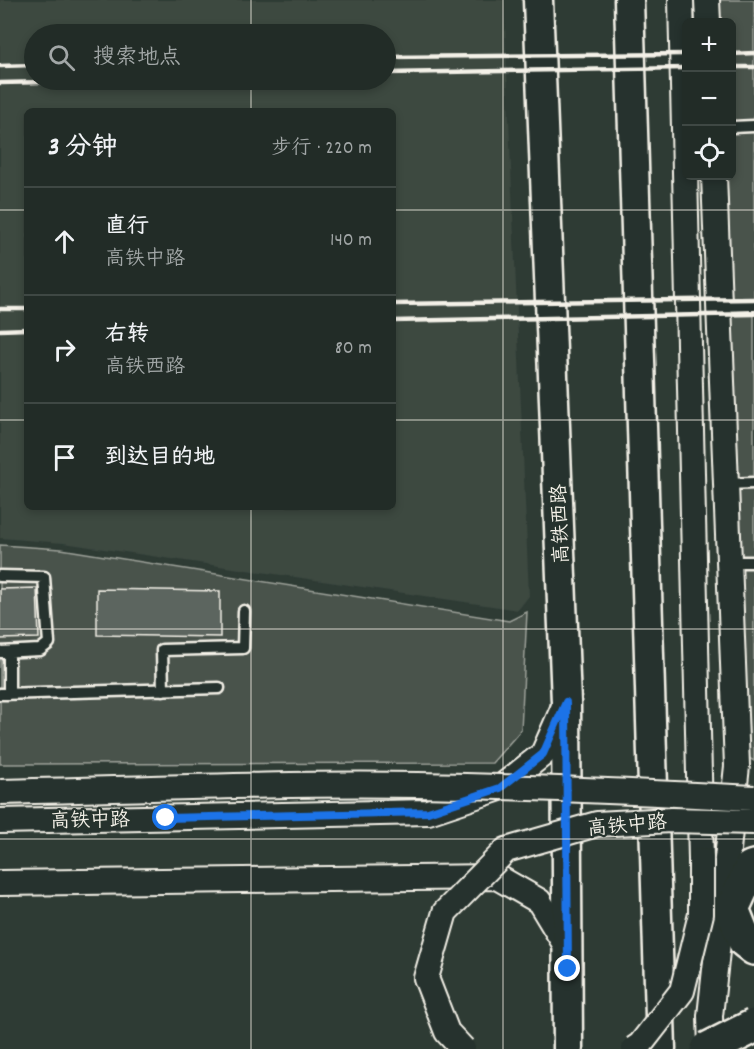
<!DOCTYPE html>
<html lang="zh">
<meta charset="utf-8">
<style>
:root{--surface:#222c27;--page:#2a342f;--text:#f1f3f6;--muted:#a2a7a7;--line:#3f4844}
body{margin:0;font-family:Dekko,"LXGW WenKai TC",sans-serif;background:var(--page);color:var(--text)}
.controls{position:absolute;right:18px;top:18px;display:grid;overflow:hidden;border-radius:9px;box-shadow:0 3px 9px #0003}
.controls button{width:54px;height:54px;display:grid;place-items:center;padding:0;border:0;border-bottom:2px solid var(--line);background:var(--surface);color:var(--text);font:30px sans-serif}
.stop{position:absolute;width:18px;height:18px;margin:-14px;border:4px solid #1a73e8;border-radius:50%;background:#fff}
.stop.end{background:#1a73e8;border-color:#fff;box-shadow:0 2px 6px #0008}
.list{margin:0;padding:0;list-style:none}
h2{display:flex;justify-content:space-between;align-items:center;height:78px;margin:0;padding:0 24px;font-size:26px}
h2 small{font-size:20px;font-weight:400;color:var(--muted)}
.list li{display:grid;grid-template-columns:39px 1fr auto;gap:18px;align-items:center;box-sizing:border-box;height:108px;padding:0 24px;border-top:2px solid var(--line)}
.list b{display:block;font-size:22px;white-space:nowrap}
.list p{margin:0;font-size:20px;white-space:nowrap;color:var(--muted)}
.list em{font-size:20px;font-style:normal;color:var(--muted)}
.icon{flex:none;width:33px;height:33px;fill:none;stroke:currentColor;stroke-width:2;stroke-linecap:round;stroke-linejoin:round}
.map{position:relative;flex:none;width:754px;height:1049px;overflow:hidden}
.search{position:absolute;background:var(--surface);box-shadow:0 3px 9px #0003;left:24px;top:24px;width:372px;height:66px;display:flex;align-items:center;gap:15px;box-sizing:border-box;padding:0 21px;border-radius:33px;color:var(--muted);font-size:22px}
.panel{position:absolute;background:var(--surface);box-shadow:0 3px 9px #0003;left:24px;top:108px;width:372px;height:402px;border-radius:9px}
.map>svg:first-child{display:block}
</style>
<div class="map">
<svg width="754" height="1049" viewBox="0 0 754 1049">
<rect width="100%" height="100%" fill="#2e3b34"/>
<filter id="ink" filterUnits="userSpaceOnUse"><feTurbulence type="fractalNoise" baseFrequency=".0167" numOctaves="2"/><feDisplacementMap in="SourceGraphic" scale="12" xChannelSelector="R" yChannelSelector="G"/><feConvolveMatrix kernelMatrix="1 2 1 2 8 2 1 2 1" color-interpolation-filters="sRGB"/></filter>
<g filter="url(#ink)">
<path fill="#3c4841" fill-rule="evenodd" d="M0,0H504L529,596L518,610L63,543L0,538ZM34,34H386V80H34ZM27,111H393V507H27Z"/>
<path fill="#48524c" stroke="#9ea29a" stroke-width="1.5" d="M716,0H754V761L749,758L724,176H732V22H717Z
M0,545L61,549L509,621L527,612L521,730L492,763L0,764Z"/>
<path fill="#5c655e" stroke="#f4f1e8" stroke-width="1.5" d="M37,588L39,638L0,639V589Z
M97,589L220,591V637L97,635Z"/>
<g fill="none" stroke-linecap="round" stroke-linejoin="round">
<g stroke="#f4f1e8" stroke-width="15">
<path id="service" d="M732,127L754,126
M719,306L754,305
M726,484L754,483
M729,562H754
M0,576L44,577L49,643L40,650L0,652
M9,652V694
M163,690L162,650L243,648L244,611
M0,694L219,688"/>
</g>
<g stroke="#f4f1e8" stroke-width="28">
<path id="tertiary" d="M681,0L701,860
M707,0L708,22
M0,821L428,812L500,788L543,754L565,704
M0,883L497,877L539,901L568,949
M711,1049L710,1016L737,766L714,176"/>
</g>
<g stroke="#f4f1e8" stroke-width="33">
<path id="secondary" d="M538,0L566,702L568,1049
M629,0L661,1049"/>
</g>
<g stroke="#f4f1e8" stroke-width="38">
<path id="trunk" d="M754,867L751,868L732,909L745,941L754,948"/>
</g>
<use href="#service" stroke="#26332d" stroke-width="10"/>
<use href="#tertiary" stroke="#26332d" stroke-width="24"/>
<use href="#secondary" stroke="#26332d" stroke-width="28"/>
<use href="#trunk" stroke="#26332d" stroke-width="33"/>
<path stroke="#f4f1e8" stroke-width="4.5" d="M732,54L754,53
M386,57L686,54
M0,66L34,65
M732,67H754
M386,73L686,68
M0,83L134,80
M393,304L754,299
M0,309H27
M393,321L754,314
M0,330L27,329"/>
<g stroke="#f4f1e8" stroke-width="28" stroke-linecap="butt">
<path id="tertiary-bridge" d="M0,792C139,789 279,783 418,785C530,787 642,792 754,798
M463,1049L447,1032L426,978L445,912L506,850L597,824L671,820L754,822
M634,1049L640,1045L682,991L701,914V860"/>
</g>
<g stroke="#f4f1e8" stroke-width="38" stroke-linecap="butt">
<path id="trunk-bridge" d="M708,1049L754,1026"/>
</g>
<use href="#tertiary-bridge" stroke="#26332d" stroke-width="24"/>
<use href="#trunk-bridge" stroke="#26332d" stroke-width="33"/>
</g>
</g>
<g fill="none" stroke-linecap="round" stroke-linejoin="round" filter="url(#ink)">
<path stroke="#1a73e8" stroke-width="8" d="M166,818L428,812L500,788L543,754L566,702L568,969"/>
</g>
<path fill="none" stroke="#f4f1e8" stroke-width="1.5" stroke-opacity="0.55" d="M251,0V34M503,0V1049M251,80V111M0,210H27M393,210H754M0,420H27M393,420H754M251,507V1049M0,629H754M0,839H754"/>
<g text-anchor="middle" stroke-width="4.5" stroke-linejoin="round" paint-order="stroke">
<g font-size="20" fill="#f4f1e8" stroke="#26332d">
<text transform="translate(559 524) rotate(-92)" y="7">高铁西路</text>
<text transform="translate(90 819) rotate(-1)" y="7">高铁中路</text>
<text transform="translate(627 824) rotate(-5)" y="7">高铁中路</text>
</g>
</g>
</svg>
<div class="controls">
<button>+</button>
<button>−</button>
<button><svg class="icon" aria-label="locate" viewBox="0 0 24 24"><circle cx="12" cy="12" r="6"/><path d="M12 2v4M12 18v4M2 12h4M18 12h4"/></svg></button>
</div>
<div class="stop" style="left:166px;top:818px"></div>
<div class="stop end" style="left:568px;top:969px"></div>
<div class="search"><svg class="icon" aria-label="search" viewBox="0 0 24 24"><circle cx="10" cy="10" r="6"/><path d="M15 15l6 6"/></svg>搜索地点</div>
<section class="panel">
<h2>3 分钟<small>步行 · 220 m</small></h2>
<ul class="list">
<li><svg class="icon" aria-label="ahead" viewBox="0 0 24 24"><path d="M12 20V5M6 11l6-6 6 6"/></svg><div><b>直行</b><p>高铁中路</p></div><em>140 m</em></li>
<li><svg class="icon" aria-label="right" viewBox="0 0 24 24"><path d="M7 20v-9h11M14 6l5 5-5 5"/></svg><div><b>右转</b><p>高铁西路</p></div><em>80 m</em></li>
<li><svg class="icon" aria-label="arrive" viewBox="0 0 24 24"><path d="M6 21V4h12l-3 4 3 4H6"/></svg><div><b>到达目的地</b></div></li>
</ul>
</section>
</div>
